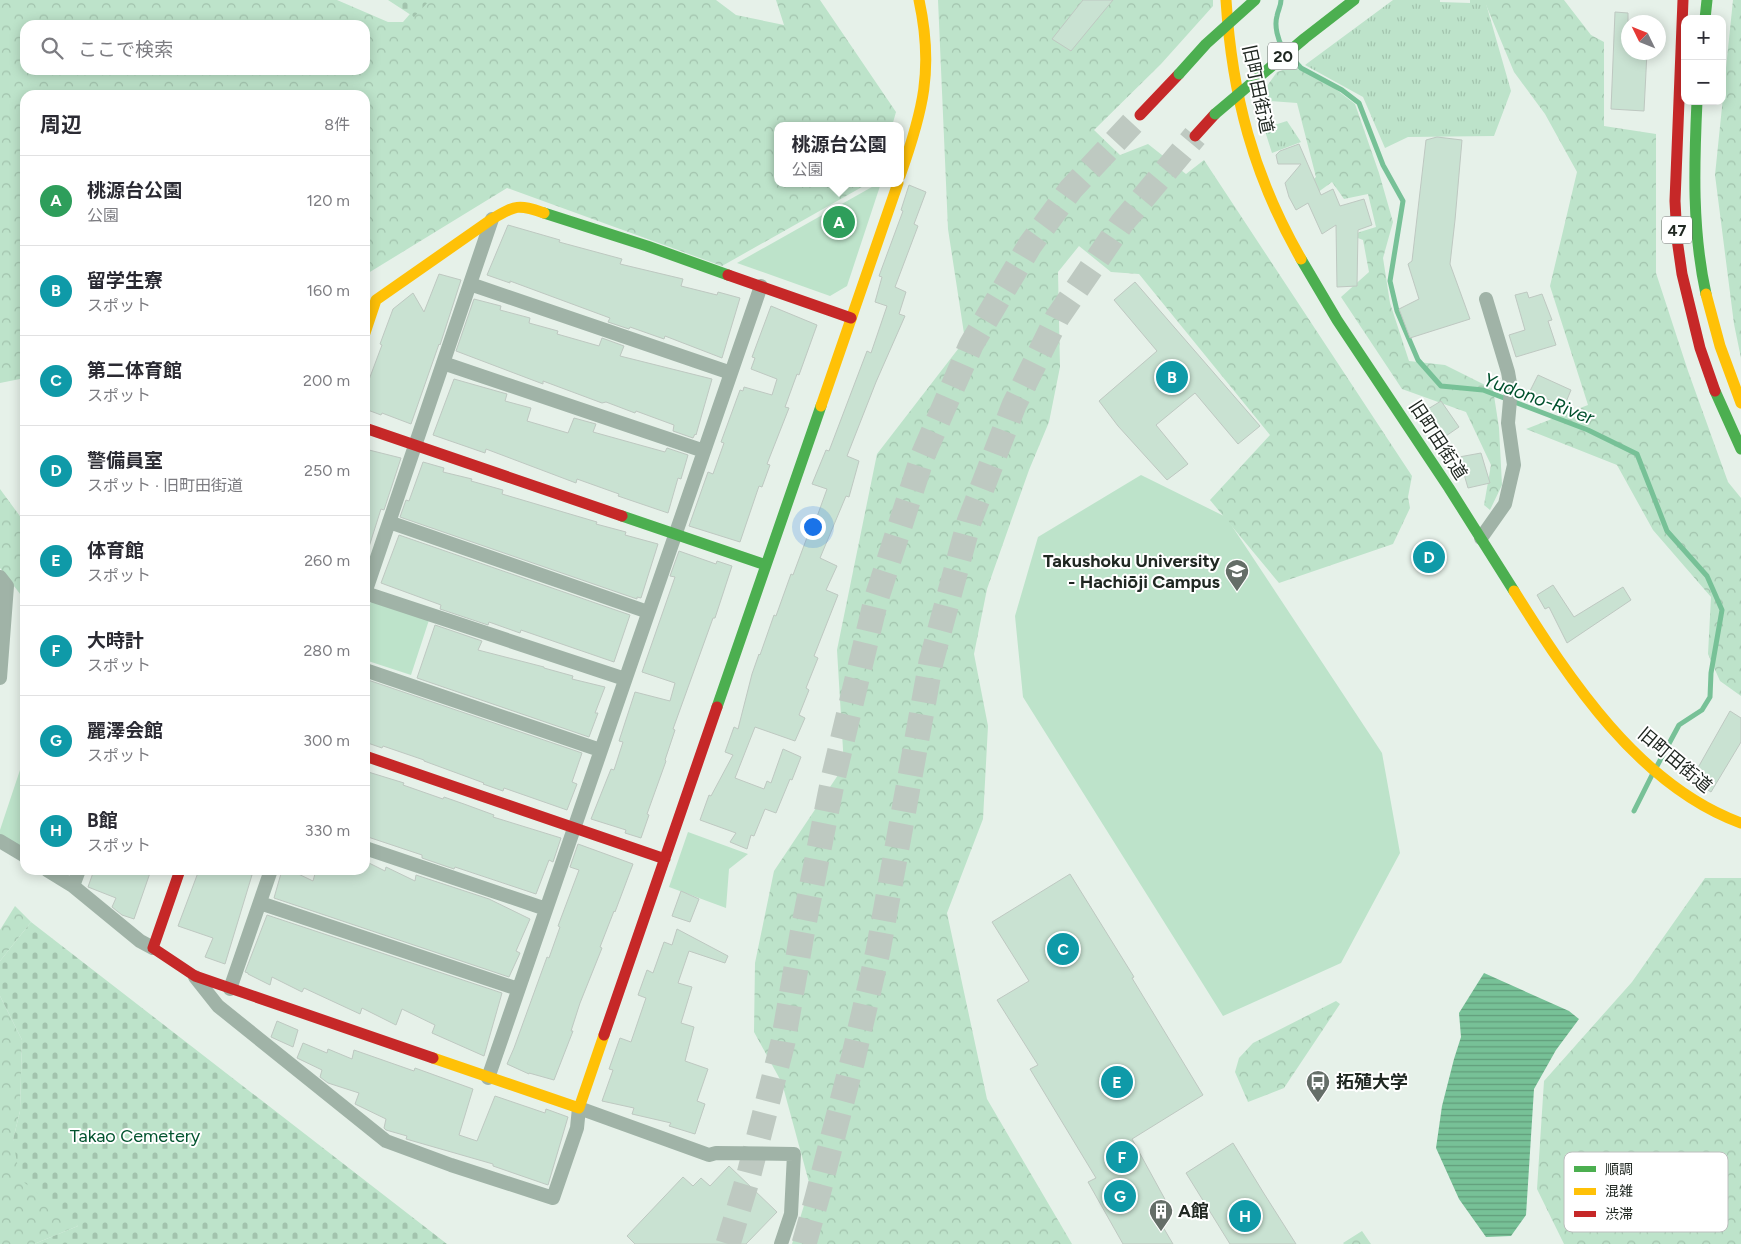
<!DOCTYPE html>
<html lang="ja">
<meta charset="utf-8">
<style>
:root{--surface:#fff;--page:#f7f7f7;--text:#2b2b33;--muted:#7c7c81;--line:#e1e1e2;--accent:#111827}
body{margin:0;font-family:Figtree,"Noto Sans JP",sans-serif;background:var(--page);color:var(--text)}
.controls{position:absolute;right:15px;top:15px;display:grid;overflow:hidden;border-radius:10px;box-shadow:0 2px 12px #0003}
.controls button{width:45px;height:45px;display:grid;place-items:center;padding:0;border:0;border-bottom:1px solid var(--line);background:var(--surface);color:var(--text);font:25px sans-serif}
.compass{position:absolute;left:1621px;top:15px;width:45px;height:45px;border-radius:50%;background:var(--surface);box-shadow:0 2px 12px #0003;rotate:313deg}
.you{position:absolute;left:812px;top:526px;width:18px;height:18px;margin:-12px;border:4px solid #fff;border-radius:50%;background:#1a73e8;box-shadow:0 0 0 8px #1a73e833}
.badge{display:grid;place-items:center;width:32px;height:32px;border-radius:50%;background:var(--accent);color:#fff;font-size:16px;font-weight:700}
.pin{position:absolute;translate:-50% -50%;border:2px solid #fff;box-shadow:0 1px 5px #0006}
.popup{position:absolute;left:774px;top:122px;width:130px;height:65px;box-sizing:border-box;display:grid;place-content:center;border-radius:10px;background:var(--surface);filter:drop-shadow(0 1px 4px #0005);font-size:16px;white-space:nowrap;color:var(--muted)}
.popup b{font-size:19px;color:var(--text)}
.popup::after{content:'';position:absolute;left:50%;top:100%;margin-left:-10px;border:10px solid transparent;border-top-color:var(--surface)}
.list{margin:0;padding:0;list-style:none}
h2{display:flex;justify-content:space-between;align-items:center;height:65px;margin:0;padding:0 20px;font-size:21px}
h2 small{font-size:16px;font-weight:400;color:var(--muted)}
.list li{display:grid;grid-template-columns:32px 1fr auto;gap:15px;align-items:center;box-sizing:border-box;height:90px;padding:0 20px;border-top:1px solid var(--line)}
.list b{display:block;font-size:19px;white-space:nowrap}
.list p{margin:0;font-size:16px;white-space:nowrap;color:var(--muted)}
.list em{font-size:16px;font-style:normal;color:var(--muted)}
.icon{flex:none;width:28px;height:28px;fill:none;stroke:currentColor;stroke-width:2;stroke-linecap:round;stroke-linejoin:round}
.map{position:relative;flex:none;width:1741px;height:1244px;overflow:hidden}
.search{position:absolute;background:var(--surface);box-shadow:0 2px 12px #0003;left:20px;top:20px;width:350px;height:55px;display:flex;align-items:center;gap:12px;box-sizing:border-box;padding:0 18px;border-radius:15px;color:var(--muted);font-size:19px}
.panel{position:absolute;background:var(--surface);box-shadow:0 2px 12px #0003;left:20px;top:90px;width:350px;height:785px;border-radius:15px}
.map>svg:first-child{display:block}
</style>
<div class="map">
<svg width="1741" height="1244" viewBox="0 0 1741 1244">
<defs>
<pattern id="grass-tufts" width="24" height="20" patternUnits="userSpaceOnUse" patternTransform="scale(1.25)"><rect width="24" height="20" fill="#bde3ca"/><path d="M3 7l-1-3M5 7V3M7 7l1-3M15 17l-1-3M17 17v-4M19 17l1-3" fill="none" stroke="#a2c3ad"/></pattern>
<pattern id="forest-crowns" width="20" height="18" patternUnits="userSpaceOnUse" patternTransform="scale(1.25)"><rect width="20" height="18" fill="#bde3ca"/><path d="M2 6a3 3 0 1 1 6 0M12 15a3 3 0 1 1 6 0" fill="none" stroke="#a2c3ad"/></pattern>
<pattern id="cemetery-stones" width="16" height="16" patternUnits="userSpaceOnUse" patternTransform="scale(1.25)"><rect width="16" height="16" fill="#bde3ca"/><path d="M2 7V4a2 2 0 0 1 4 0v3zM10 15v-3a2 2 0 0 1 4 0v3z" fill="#a2c3ad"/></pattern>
<pattern id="water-rules" width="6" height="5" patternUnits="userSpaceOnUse" patternTransform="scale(1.25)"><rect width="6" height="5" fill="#77c197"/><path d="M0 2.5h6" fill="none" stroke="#619d7b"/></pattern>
</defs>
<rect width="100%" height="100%" fill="#e6f1e9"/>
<path fill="url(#grass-tufts)" d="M1393,0H1440V2L1470,3V0H1485L1511,91L1494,136L1408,137L1385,148L1363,97L1305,65Z
M1287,121L1301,142L1272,153L1264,128Z"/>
<path fill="url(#forest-crowns)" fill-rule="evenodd" d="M0,0H337L388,22H403L422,0H716L736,15L784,25L776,0H820L896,112L892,126H778V183H869L722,266L507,188L365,275V95H25V378L0,383ZM25,25H365V70H25Z
M938,0H1213V6L1161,64L1094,130L1120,155L1148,144L1186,174L1204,160L1412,476L1408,497L1410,508L1393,544L1279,583L1210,500L1270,435L1139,274L1111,272L1079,246L1058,272L1060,367L1049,422L1029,470L987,589L974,654L988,726L983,819L947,913L987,1099L1072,1244H792L810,1186L782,1083L754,1032L755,963L774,871L844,766L837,650L877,454L965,340L948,229Z
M1484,0H1564L1591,35L1604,42V126L1656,134V273L1688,371L1728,482L1741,498V696L1720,681L1708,654L1711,597L1653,530L1617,465L1526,429L1588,405L1550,286L1577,172L1545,114L1514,72Z
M1733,0H1741V358L1734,324L1715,175Z
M1292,67L1320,77L1355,104L1379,173L1393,222L1383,258L1390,303L1409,361L1445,365L1493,389L1499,428L1502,485L1490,510L1484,505L1491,465L1466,412L1402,389L1341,297L1369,272L1363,240L1350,235L1376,227L1368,194L1344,199L1332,182L1310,198L1304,188L1316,177L1297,103L1257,100L1277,72Z
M0,489L25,523V598L24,599L0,568Z
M1705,878H1741V1244H1564L1537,1189L1544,1081L1632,982Z
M15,906L31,922L0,961V930Z
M0,996L22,1040L20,1111L13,1140L78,1226L34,1244H0Z
M1336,1001L1340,1004L1284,1088L1248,1102L1235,1072L1239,1058L1253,1043Z
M1362,1231L1371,1244H1344L1343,1243Z"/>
<path fill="url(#cemetery-stones)" d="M388,0H430L414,17Z
M31,922L447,1244H34L78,1226L20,1179L13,1140L20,1111L22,1040L0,996V961Z"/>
<path fill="#bde3ca" d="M879,183H881L847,286L830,296L737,263Z
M1141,475L1226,517L1382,753L1400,853L1341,963L1223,1016L1023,697L1015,616L1038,537Z
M372,598L430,617L411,675L365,660V619Z
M25,755V856L0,841V830Z
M688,832L748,854L729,869L726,908L669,887Z"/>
<path fill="url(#water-rules)" d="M1484,973L1569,1011L1579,1019L1556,1050L1534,1089L1526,1215L1511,1236L1486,1237L1459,1199L1436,1148L1442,1106L1454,1059L1461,1037L1459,1013Z"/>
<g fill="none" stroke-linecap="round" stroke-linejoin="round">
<path stroke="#77c197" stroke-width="5" d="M1281,0C1281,6 1278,10 1277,16C1274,26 1278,40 1283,49
M1292,58L1301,68L1342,90L1359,103L1383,165L1403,201L1390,281L1397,311L1418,360L1441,386L1483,390L1588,430L1637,454L1667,531L1707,576L1722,610L1711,673L1710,697L1702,710L1679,725L1657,766
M1634,811L1653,773"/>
</g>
<path fill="#c9e2d2" stroke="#bec8c1" d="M1083,0H1113L1071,51L1052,39Z
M1615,12L1628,13V52H1647L1644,111L1611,109Z
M1437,137L1462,140L1455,220L1450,264L1470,319L1410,338L1399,309L1419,299L1408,264L1412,261L1426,140Z
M1299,144L1321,195L1333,189L1340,206L1364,199L1372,225L1358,230L1357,286L1337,287L1336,225L1322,234L1308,203L1296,210L1289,197L1285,183L1301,164H1278L1276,155L1280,151Z
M909,185L926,192L914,224L918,226L895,287L906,292L899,314L905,316L876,382L847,456L859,461L849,497L846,496L820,558L837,566L826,590L838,595L814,656L818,658L806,688L809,690L799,715L805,718L795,741L755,727L735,778L764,789L767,781L771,783L783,749L801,757L792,780L790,779L776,813L765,809L754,836L751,835L747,849L730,842L736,833L700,820L709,795L711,796L733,755L725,752L734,727L738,729L752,674L759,654L760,655L774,615L776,616L791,574L793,575L812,524L814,525L827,489L812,484L826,450L829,451L867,351L871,353L887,306L875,302L882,277L879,276L903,211L901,210Z
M508,225L560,240L559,242L622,259L620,264L683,279L681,286L717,295L718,292L740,298L722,358L665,336L664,339L630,327L629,329L608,322L610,318L510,281V283L487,275Z
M439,274L461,280L440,345L439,344L411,424L382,413L381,415L365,409V385H367L382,345L380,344L393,309L413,293L424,312Z
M1135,282L1260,426L1238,444L1195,393L1156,425L1188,464L1167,480L1118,426L1099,401L1157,351L1114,300Z
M1527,292L1529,298L1542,294L1552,320L1548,321L1556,345L1516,357L1509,335L1525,330L1515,295Z
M474,299L501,306L500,310L530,318L529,323L558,331L557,334L599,346L602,338L624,346L620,356L712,379L696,435L695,434L693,438L673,431L674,425L636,411L635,413L606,402L602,403L543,381V384L456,351Z
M771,306L817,325L799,375L797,374L785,407L789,408L767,464L770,465L762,487L759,486L740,542L689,526L708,472L713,474L724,443L721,442L740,390L743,391L744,387L772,395L777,379L751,369L755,358L752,357Z
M1538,375L1571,390L1564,407L1530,391Z
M454,379L507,394L505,401L531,408L527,421L568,433L574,418L596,424L593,432L665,452L667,448L688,455L681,479L678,478L668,513L618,496L619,494L577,479L576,483L486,449L485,453L433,435Z
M1441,401L1459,427L1443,438L1423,412Z
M365,449L401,458L384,510L381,509L368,550H365Z
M1481,453L1490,483L1468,488L1459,457Z
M423,462L444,468L443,472L472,479L471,481L503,490L502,494L597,522L596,524L626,532L625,535L658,544L641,598L637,597V599L400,517L406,500L409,501Z
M399,535L630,615L614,662L521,630L520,633L489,622L488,625L440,609L441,605L381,583Z
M1434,548L1438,562L1425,567L1420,552Z
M679,551L716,564L717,561L732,566L715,618H713L673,729L675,730L665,760L666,761L647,814L649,815L641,838L625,833L626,830L591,819L611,769L614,770L623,742L619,741L635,692L670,701L675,683L642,672L675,577L670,576Z
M1553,585L1574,617L1623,587L1631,600L1567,643L1549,607L1545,609L1537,595Z
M435,625L482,641L478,650L544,667V668L573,676L572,679L605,687L595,713H598L589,737L417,678Z
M365,679L582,753L572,782L577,784L567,810L504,788L503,791L483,784L484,783L424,761V760L383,746L382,748L365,742Z
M1730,711L1741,718V742L1711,792L1691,780Z
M365,771L404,783L403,785L443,799L444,797L464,804L494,815L493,817L561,838L553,862L549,860L536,894L455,867L454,869L422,858V855L365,836Z
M578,844L633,864L615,912L614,911L600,947L602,948L580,1003L571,1031H573L554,1080L529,1073V1074L507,1064L514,1048L547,957L549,958L560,927L558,926L579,870L570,867Z
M365,861L385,871L386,867L415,881L416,875L489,899L530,919L516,951L520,953L509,977L274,898L282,870H290L313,881L316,870H365Z
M94,870H112L125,873L126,870H151L134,919L122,915L112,907L116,898L88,887Z
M199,870H233L252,875L225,964L205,957L213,938L178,926Z
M1070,874L1134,977L1132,978L1203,1095L1132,1139L1167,1203L1153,1210L1173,1244H1123L1088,1182L1096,1178L1030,1069L1038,1065L997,1000L1029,981L992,922Z
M681,891L699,899L690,922L672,916Z
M267,915L502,993L484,1056L432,1033L435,1025L402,1009L396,1025L362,1008L360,1014L304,988L302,992L272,977L270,985L248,974V973L245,972Z
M677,929L728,956L725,963L689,951L678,983L692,987L681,1023L694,1027L685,1061L708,1069L697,1101L705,1104L695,1134L669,1126L671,1123L632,1114L634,1108L602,1101L613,1070L609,1069L620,1038L631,1042L646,998L638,995L647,970L653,973L664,942L672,945Z
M277,1021L298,1030L293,1047L271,1037Z
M303,1043L327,1053L328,1049L352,1059L354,1050L414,1071L415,1068L473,1089L459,1135L477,1141L495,1096L545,1113L546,1109L568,1117L548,1185L493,1166V1164L406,1139L407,1136L386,1130L384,1128L386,1119L355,1104L359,1093L328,1083L320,1077L322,1070L297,1058Z
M1233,1143L1263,1192L1296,1244H1230L1186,1173Z
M729,1166L777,1212L746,1244H635L627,1236L683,1177L693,1186L701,1178L710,1186Z"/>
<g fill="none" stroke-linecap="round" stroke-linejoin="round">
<path stroke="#bec9c1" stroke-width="25" stroke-dasharray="25 12" stroke-linecap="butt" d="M728,1244L748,1178L783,1042L802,934L833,779L876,600L923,455L971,345L1030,245L1071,189L1140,115
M804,1244L817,1198L853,1059L878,951L931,662L969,522L1014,405L1057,318L1122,223L1195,136"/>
<path stroke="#a0b3a7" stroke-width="14" d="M470,284L731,373
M443,363L704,451
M389,522L648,612
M1481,538L1505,504L1514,465L1508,423L1511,389L1508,372L1486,299
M0,577L7,586L0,678
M365,593L492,219
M365,593L625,679
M365,670L600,750
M0,841L25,856
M365,848L546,909
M47,870L73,886L140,941L153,948
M73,886L79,870
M260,903L518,989
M195,977L218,1006L386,1141L451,1165L553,1198L577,1128L579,1108L709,1155L716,1153L794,1154L791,1214L781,1244
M230,989L271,870
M488,1078L761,286"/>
<path stroke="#4caf50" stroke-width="11" d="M1705,19L1707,0
M1697,101C1694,166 1692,230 1706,294
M544,213L647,246L728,275
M1301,259L1337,320L1449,488L1514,591
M1715,391L1741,449
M622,516L766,565
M717,707L821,406"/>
<path stroke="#ffc107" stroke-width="11" d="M1226,0C1232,95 1253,175 1301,259
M900,176C923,111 934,69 919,0
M1706,294L1720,346L1741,403
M365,333L376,300L492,219C516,205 518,204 544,213
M821,406L898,183
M1514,591C1569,679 1639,786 1741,823
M433,1058L579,1108L604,1035"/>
<path stroke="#c62828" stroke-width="11" d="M1683,0L1675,201L1677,239L1682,274L1700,348L1715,391
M1140,115L1179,74
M1195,136L1215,114
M728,275L851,318
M365,428L622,516
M365,756L665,859
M180,870L153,948L195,976L433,1058
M604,1035L717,707"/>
<path stroke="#4caf50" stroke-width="11" d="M1179,74L1206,44L1255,0
M1215,114L1305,38L1354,0"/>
</g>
<defs>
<g id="university-pin" transform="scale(1.25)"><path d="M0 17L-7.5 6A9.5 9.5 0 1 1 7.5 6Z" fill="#656e68" stroke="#fff"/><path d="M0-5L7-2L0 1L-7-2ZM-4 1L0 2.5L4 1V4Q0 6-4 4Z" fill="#fff"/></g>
<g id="bus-pin" transform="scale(1.25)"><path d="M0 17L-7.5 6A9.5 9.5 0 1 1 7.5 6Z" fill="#656e68" stroke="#fff"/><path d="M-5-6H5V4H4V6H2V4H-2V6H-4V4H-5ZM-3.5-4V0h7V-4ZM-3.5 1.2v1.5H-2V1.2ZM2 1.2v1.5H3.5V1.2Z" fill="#fff"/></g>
<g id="building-pin" transform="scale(1.25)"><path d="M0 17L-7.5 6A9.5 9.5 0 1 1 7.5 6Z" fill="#656e68" stroke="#fff"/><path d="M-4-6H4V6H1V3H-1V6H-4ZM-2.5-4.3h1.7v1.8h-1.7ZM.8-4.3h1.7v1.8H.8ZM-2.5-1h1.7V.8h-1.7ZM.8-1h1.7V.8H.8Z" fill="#fff"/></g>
</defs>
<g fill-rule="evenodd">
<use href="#university-pin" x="1237" y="571"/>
<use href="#bus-pin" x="1318" y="1082"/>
<use href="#building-pin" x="1161" y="1211"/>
</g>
<g text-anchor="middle" stroke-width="4" stroke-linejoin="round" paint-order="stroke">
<g fill="#fff" stroke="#636864" stroke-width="1">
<rect x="1268" y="42.5" width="30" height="27" rx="4"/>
<rect x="1662" y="216.5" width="30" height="27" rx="4"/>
</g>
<g font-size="16" font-weight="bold" fill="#202822">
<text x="1283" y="62">20</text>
<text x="1677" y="236">47</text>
</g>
<g font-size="18" fill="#202822" stroke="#fff">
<text transform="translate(1258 89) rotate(78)" y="6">旧町田街道</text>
<text transform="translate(1438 440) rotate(57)" y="6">旧町田街道</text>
<text transform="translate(1675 760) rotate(40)" y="6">旧町田街道</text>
</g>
<g font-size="18" font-weight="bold" fill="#202822" stroke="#fff" text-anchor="start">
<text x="1220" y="567" text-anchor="end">Takushoku University<tspan x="1220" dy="21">- Hachiōji Campus</tspan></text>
<text x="1336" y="1088">拓殖大学</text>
<text x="1178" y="1217">A館</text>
</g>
<g font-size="18" fill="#03542f" stroke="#fff">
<text x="135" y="1142">Takao Cemetery</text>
</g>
<g font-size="19" font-style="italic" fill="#00512d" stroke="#fff">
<text transform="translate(1539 398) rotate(20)" y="7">Yudono-River</text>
</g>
</g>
<rect x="1564" y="1152" width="164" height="80" rx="8" fill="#fff" stroke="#bcbebd" stroke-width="1"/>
<rect x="1574" y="1166" width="22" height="6" fill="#4caf50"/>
<rect x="1574" y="1188" width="22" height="7" fill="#ffc107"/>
<rect x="1574" y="1211" width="22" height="6" fill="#c62828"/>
<g font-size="14" fill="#202822">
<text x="1605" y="1174">順調</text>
<text x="1605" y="1196">混雑</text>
<text x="1605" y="1219">渋滞</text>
</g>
</svg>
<div class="controls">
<button>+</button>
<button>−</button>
</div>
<svg class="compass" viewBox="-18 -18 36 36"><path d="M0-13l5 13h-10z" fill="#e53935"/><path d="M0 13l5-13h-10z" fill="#7c7c81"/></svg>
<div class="you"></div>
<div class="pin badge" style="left:839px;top:222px;background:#2e9e5b">A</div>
<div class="popup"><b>桃源台公園</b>公園</div>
<div class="pin badge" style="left:1172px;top:377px;background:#0f9aa8">B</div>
<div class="pin badge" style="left:1063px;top:949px;background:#0f9aa8">C</div>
<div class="pin badge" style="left:1429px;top:557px;background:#0f9aa8">D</div>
<div class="pin badge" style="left:1117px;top:1082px;background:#0f9aa8">E</div>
<div class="pin badge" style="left:1122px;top:1157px;background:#0f9aa8">F</div>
<div class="pin badge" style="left:1120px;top:1196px;background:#0f9aa8">G</div>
<div class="pin badge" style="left:1245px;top:1216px;background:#0f9aa8">H</div>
<div class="search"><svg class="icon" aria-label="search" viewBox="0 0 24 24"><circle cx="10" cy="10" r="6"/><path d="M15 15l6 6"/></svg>ここで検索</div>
<section class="panel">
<h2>周辺<small>8件</small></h2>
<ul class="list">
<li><span class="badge" style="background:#2e9e5b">A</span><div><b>桃源台公園</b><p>公園</p></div><em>120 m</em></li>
<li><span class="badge" style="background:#0f9aa8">B</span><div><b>留学生寮</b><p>スポット</p></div><em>160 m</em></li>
<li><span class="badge" style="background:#0f9aa8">C</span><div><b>第二体育館</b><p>スポット</p></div><em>200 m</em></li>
<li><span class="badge" style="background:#0f9aa8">D</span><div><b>警備員室</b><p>スポット · 旧町田街道</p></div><em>250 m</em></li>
<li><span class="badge" style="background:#0f9aa8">E</span><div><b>体育館</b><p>スポット</p></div><em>260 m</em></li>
<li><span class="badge" style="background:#0f9aa8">F</span><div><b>大時計</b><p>スポット</p></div><em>280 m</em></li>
<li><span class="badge" style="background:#0f9aa8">G</span><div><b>麗澤会館</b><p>スポット</p></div><em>300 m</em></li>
<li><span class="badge" style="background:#0f9aa8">H</span><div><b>B館</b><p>スポット</p></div><em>330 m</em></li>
</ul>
</section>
</div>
